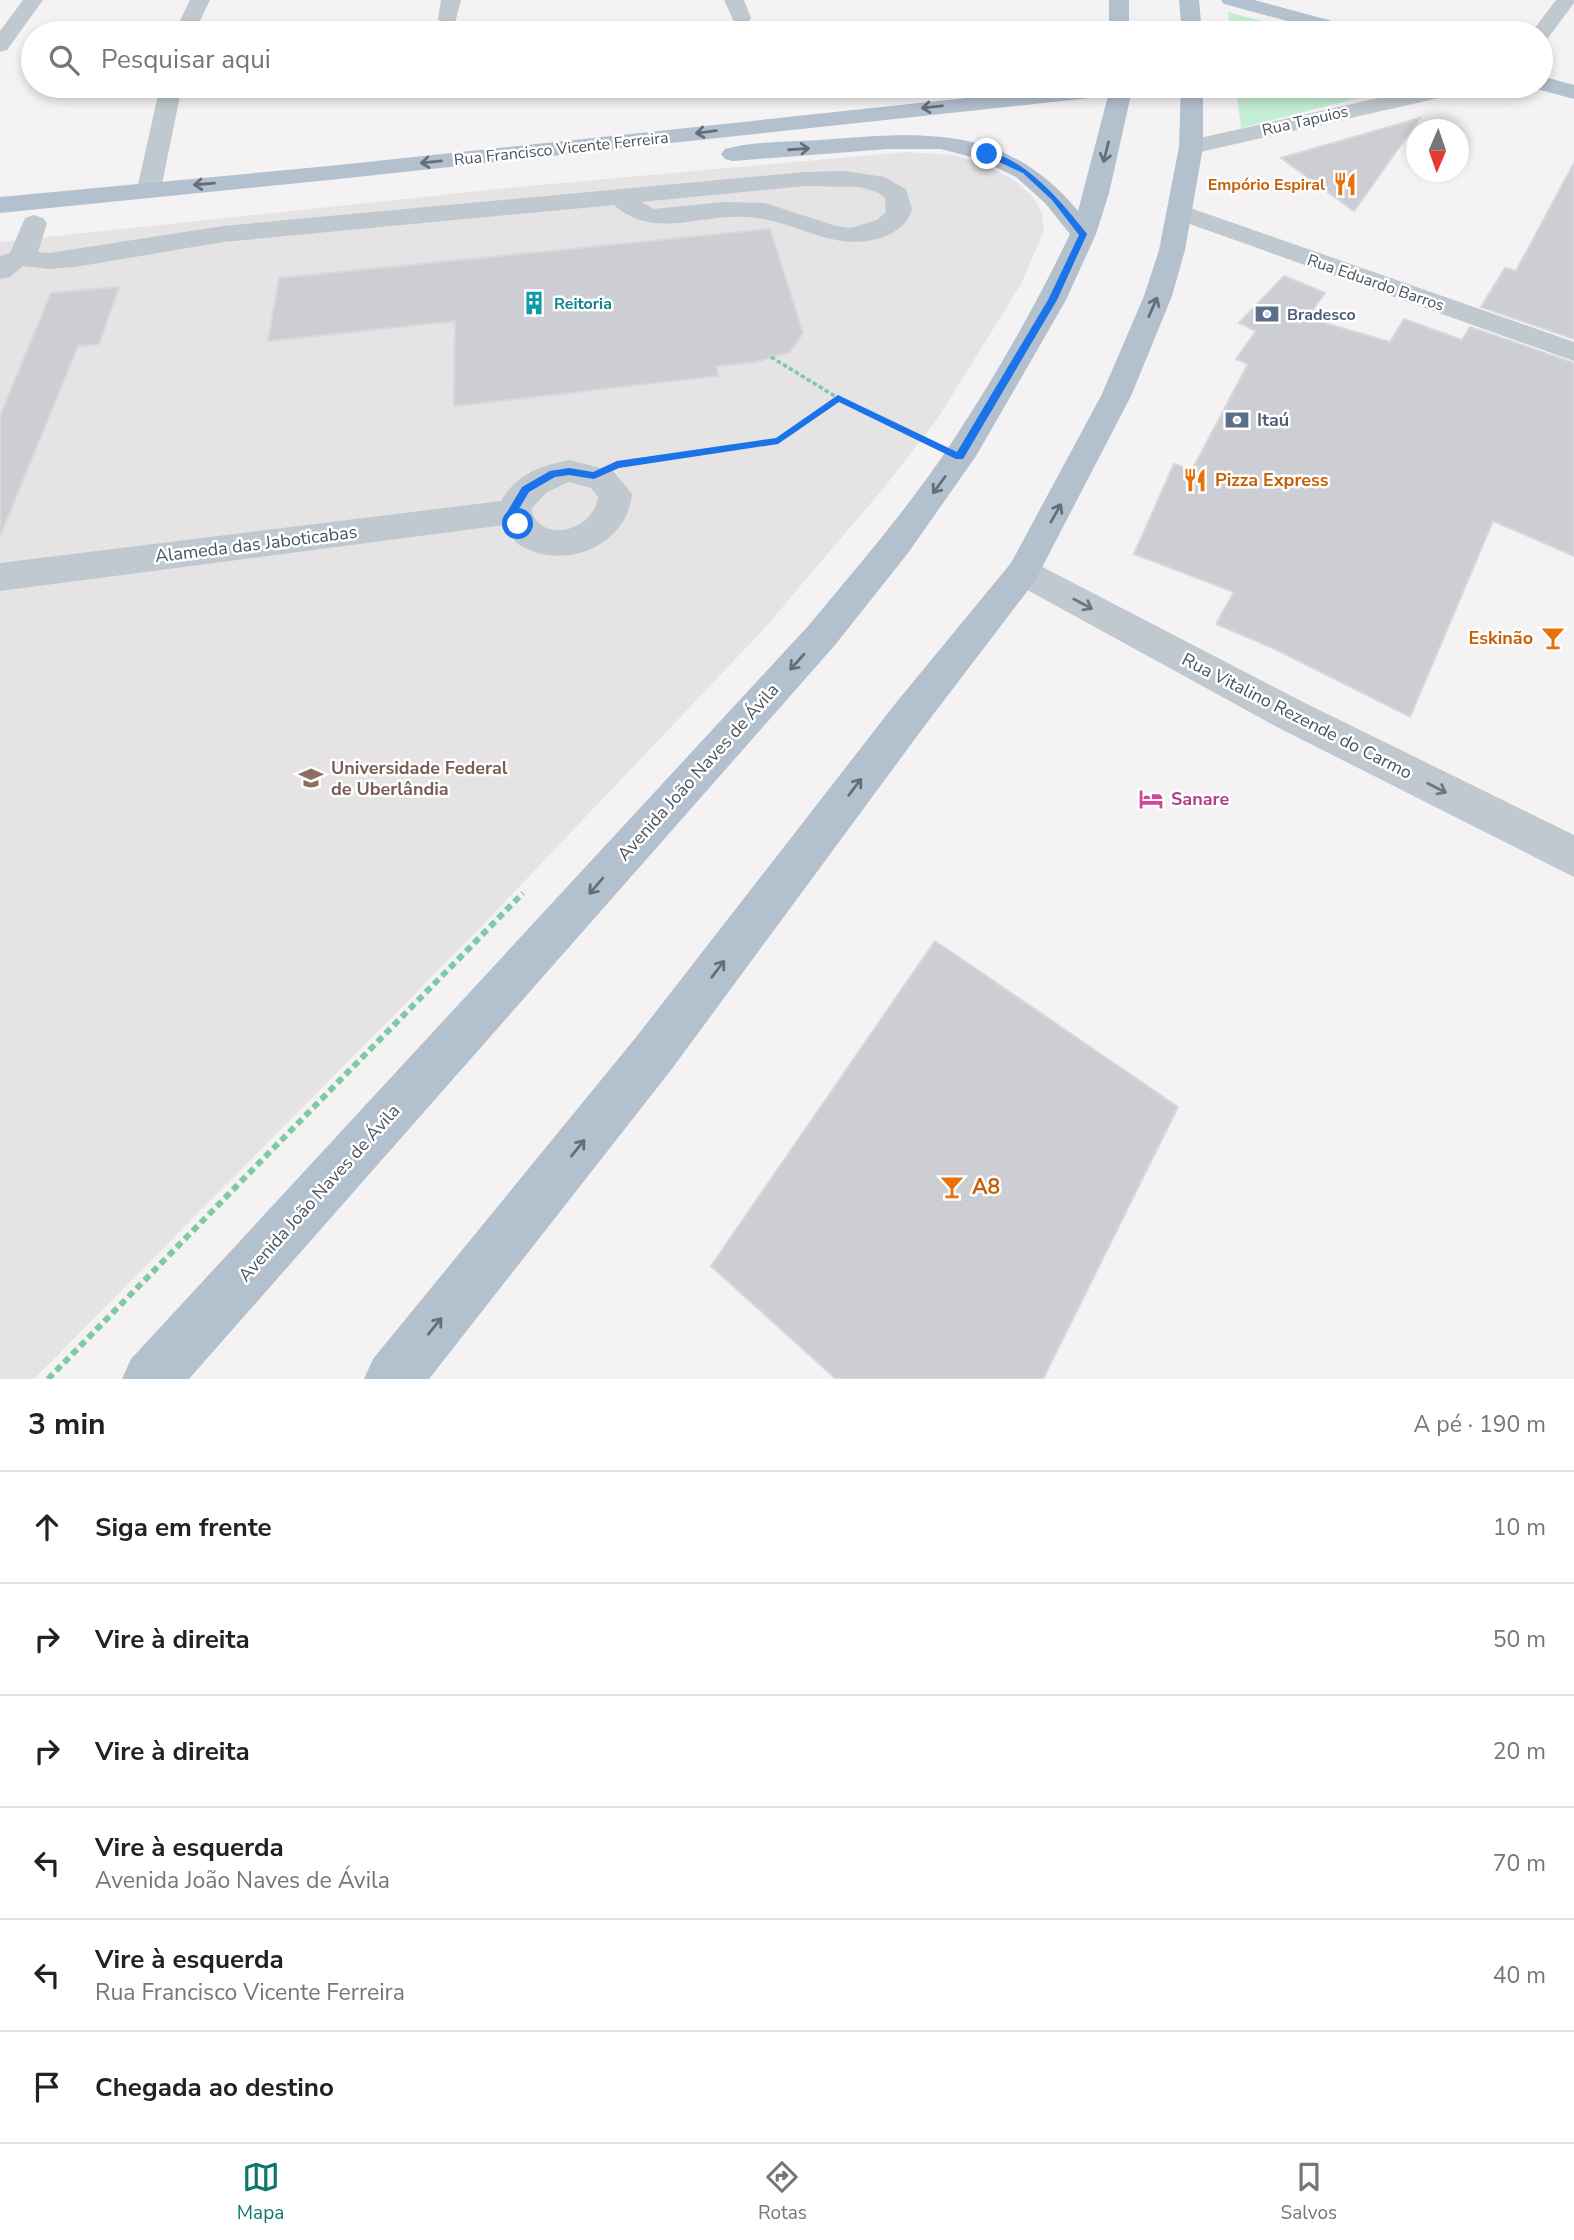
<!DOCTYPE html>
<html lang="pt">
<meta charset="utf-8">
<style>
:root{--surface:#fff;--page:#f6f6f6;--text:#222;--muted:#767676;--line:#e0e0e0;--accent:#0f766e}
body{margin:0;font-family:"Nunito Sans",sans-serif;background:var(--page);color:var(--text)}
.compass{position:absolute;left:1406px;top:119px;width:63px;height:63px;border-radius:50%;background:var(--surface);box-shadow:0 4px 10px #0003;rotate:182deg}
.stop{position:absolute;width:21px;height:21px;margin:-16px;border:5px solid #1a73e8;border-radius:50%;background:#fff}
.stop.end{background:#1a73e8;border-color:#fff;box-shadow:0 2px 7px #0008}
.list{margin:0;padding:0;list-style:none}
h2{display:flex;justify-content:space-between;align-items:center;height:91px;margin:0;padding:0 28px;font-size:30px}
h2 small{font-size:23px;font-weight:400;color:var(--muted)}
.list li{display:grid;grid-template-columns:46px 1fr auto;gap:21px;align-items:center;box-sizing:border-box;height:112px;padding:0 28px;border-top:2px solid var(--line)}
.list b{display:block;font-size:26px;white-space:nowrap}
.list p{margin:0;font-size:23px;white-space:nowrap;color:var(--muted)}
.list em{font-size:23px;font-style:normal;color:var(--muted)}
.icon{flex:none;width:38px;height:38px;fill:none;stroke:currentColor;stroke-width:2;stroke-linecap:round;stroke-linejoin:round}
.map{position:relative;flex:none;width:1574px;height:1379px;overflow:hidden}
.search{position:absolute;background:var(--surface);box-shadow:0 4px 10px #0003;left:21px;right:21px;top:21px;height:77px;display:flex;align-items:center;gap:18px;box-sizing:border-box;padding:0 24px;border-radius:38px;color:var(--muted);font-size:26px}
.sheet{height:763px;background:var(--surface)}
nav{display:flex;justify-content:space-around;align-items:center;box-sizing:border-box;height:98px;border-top:2px solid var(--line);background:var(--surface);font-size:19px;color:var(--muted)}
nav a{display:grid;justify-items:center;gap:4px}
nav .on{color:var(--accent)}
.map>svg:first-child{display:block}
</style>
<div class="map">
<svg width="1574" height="1379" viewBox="0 0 1574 1379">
<rect width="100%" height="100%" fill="#f4f2f2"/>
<path fill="#e5e3e3" d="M906,152L954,155L986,165L1014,180L1033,197L1042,213L1044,231L1021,284L938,418L887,484L763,630L482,926L34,1379H0V242L518,187Z"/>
<path fill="#c4edd5" d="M1228,12L1307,33H1230Z
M1236,86H1406L1241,128Z"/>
<path fill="#ccced4" stroke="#d6d8dc" stroke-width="2" d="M1420,118L1354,211L1281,158Z
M1574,163V339L1481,307L1505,268L1516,271Z
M770,229L803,333L790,352L756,362L716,366L718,376L454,406L455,321L268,341L279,278Z
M1284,276L1325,293L1307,318L1390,342L1404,319L1462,340L1470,327L1574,363V556L1493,521L1410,717L1275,649L1216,624L1234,592L1134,554L1174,464L1192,470L1248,364L1236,359L1256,331L1239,323Z
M119,287L99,344L78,346L0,536V416L51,293Z
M935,941L1178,1107L1043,1379H836L711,1266Z"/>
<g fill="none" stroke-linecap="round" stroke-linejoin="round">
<path stroke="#7ecaa5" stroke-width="3.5" stroke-dasharray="4.5 2.5" stroke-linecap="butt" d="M771,357L838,398
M639,461L778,441L838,398L924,439"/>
<path stroke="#7ecaa5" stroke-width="6" stroke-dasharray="7 4.5" stroke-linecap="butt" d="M48,1379L523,893"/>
<path fill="#c0c9cf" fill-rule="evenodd" d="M23,0H43L7,50L0,52V31Z
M190,0H210L194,33H174Z
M441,0H461L455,23H441L438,19Z
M724,0H744L751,18L748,22H734Z
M1556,0H1574V3L1548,38L1541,40V33H1531Z
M160,86H182L161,189L158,194L149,196L140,194L137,189Z
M1432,86H1472L1469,91L1461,93L1191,154L1183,152L1179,147L1183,142L1191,140Z
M844,171L884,177L906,189L912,209C909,222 900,229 888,235C837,257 797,219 747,217C699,214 654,240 614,205L223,242L75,267L49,269L23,266L10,277L0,279V256L10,253L25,218L34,215L43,218L47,223L38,252L49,253L223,226L805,172ZM805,186L860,187L879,193L885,198L886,212L877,220L851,228L836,226L765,203L724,202L654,209L641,202Z
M1179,204L1574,342V361L1170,217L1166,212L1170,207Z
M569,460L613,471L632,494C627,546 565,571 521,546C514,542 509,532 504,525L0,591V563L501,501C517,474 540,466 569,460ZM569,482L591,488L598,497C594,530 541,546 531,509L547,492Z
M1023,559L1035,563L1303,702L1574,835V877L1275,726L1011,581L1005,572L1011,563Z"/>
<path fill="#b3c0ce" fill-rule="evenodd" d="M1109,0H1129V33H1109Z
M1179,0H1199L1202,33H1182Z
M1221,0H1254L1362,29L1365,33H1332L1224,4Z
M1541,76L1574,85V99L1533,88L1532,86H1541Z
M1080,86H1133L1109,193L1096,234L1066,300L976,456L908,553L835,645L189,1379H122L131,1359L809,625C859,565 911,505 954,439C997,374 1036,305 1070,234L1045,203L1016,177L979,159L941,149H888L733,161L725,159L721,154L725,149C755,141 790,142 821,140C923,132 1006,124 1078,211L1108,96L329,180L0,213V197L329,166Z
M1181,86H1203V147L1185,250L1172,296L1131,396L1035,581L923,728L671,1070L429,1379H364L373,1359L637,1036L895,704L1011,563L1101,396L1144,296L1159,250L1179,147Z"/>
</g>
<defs><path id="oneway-shaft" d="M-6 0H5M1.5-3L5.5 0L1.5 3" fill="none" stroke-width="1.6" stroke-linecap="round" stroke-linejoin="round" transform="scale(1.75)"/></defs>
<g stroke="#646f7a">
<use href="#oneway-shaft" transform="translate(932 107) rotate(174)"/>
<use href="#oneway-shaft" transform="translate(706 132) rotate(173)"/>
<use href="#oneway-shaft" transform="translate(799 149) rotate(-4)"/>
<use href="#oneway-shaft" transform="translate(1106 152) rotate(104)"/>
<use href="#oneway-shaft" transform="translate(431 162) rotate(174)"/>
<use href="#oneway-shaft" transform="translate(204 184) rotate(175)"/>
<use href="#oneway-shaft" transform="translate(1153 307) rotate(-66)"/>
<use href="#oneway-shaft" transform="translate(939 485) rotate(126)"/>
<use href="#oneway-shaft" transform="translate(1056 513) rotate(-61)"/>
<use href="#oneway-shaft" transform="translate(797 662) rotate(132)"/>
<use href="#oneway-shaft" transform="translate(855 787) rotate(-53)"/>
<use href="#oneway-shaft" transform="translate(596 886) rotate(131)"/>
<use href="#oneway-shaft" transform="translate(718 969) rotate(-53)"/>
<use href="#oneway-shaft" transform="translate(578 1148) rotate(-51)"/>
<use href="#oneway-shaft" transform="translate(435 1326) rotate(-51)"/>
</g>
<g stroke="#6d7780">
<use href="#oneway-shaft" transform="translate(1083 604) rotate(28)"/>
<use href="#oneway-shaft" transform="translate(1437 788) rotate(27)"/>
</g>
<path fill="#1a73e8" d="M984,152C1023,154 1065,206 1087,234L1057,300L963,459H956L839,402L778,444L619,468L594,479L569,475L555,477L529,492L517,512L523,524L514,527L507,512L522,487L550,471L569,468L593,472L617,461L776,438L838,395L957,452L1048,300L1079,235L1052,200L1023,173L984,155Z"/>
<defs>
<g id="restaurant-bare" transform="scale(1.89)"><path d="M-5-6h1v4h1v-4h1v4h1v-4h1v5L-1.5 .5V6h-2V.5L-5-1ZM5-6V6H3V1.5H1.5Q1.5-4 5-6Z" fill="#e8710a" stroke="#fff" stroke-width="2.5" paint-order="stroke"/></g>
<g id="building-bare" transform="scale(1.89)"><path d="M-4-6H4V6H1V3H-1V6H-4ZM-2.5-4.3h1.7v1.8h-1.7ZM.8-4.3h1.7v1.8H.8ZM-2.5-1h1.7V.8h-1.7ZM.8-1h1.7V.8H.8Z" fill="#0f9aa8" stroke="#fff" stroke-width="2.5" paint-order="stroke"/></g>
<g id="bank-bare" transform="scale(1.89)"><path d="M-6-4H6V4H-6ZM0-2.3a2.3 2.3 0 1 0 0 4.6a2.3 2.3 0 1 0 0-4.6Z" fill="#5c6f8a" stroke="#fff" stroke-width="2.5" paint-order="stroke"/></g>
<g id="bar-bare" transform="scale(1.89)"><path d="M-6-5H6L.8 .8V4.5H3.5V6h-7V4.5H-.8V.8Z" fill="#e8710a" stroke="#fff" stroke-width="2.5" paint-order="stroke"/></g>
<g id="university-bare" transform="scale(1.89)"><path d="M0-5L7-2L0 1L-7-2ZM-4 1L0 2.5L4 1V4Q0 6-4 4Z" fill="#8d6e63" stroke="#fff" stroke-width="2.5" paint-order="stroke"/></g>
<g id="hotel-bare" transform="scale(1.89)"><path d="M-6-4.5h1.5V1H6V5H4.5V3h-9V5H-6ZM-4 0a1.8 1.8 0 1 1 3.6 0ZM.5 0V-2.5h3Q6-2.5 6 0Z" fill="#d1479c" stroke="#fff" stroke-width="2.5" paint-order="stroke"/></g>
</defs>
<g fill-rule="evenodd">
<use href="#restaurant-bare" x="1345" y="184"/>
<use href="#building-bare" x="534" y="303"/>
<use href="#bank-bare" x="1267" y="314"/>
<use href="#bank-bare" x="1237" y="420"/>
<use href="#restaurant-bare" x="1195" y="480"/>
<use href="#bar-bare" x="1553" y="638"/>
<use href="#university-bare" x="311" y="778"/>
<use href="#hotel-bare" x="1151" y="799"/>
<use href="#bar-bare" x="952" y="1187"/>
</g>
<g text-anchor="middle" stroke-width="5" stroke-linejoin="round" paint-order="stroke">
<g font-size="16" fill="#4a545e" stroke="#fff">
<text transform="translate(1305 120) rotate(-13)" y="6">Rua Tapuios</text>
<text transform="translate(561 148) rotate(-6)" y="6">Rua Francisco Vicente Ferreira</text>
<text transform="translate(1376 282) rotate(19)" y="6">Rua Eduardo Barros</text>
</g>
<g font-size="16" font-weight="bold" fill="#c56008" stroke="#fff" text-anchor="end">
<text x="1325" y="190">Empório Espiral</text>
</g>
<g font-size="16" font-weight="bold" fill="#0d838f" stroke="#fff" text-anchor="start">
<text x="554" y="309">Reitoria</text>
</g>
<g font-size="16" font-weight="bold" fill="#4e5e75" stroke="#fff" text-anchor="start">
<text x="1287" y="320">Bradesco</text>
</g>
<g font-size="18" font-weight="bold" fill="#4e5e75" stroke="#fff" text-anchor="start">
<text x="1257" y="426">Itaú</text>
</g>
<g font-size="18" font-weight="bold" fill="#c56008" stroke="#fff" text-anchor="start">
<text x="1215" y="486">Pizza Express</text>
<text x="1533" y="644" text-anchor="end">Eskinão</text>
</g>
<g font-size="18" fill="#4a545e" stroke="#fff">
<text transform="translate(256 544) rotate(-7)" y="6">Alameda das Jaboticabas</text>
<text transform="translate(1297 716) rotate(27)" y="6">Rua Vitalino Rezende do Carmo</text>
<text transform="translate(698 772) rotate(-48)" y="6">Avenida João Naves de Ávila</text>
<text transform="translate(319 1193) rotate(-48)" y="6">Avenida João Naves de Ávila</text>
</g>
<g font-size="18" font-weight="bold" fill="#785e54" stroke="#fff" text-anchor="start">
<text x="331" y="774">Universidade Federal<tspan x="331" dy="21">de Uberlândia</tspan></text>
</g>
<g font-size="18" font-weight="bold" fill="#b23c85" stroke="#fff" text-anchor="start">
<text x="1171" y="805">Sanare</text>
</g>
<g font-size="21" font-weight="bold" fill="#c56008" stroke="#fff" text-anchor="start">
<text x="972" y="1194">A8</text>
</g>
</g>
</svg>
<svg class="compass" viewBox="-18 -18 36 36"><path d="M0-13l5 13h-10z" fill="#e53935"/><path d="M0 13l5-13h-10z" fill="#767676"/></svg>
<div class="stop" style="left:518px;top:524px"></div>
<div class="stop end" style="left:987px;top:154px"></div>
<div class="search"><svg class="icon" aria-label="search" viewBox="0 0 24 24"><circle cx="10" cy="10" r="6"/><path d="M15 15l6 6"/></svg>Pesquisar aqui</div>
</div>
<section class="sheet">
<h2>3 min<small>A pé · 190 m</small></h2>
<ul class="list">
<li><svg class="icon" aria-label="ahead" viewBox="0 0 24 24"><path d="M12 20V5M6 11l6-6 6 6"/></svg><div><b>Siga em frente</b></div><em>10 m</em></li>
<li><svg class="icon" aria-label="right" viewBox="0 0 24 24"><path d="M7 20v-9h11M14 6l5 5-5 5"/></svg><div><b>Vire à direita</b></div><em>50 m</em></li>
<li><svg class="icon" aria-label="right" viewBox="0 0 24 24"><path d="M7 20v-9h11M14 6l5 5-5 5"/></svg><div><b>Vire à direita</b></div><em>20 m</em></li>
<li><svg class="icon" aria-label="left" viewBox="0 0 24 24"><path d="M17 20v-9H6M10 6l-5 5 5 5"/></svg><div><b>Vire à esquerda</b><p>Avenida João Naves de Ávila</p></div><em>70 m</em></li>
<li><svg class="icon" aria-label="left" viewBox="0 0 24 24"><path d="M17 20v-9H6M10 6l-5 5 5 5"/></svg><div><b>Vire à esquerda</b><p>Rua Francisco Vicente Ferreira</p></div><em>40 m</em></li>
<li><svg class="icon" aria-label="arrive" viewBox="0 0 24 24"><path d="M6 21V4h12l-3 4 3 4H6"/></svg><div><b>Chegada ao destino</b></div></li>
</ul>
</section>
<nav>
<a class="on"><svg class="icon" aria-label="map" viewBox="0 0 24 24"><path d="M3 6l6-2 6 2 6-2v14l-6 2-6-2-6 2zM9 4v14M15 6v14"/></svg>Mapa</a>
<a><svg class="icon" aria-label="directions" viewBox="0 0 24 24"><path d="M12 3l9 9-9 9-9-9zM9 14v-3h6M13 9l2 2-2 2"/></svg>Rotas</a>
<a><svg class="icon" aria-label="saved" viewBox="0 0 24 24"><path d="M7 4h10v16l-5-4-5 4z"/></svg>Salvos</a>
</nav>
